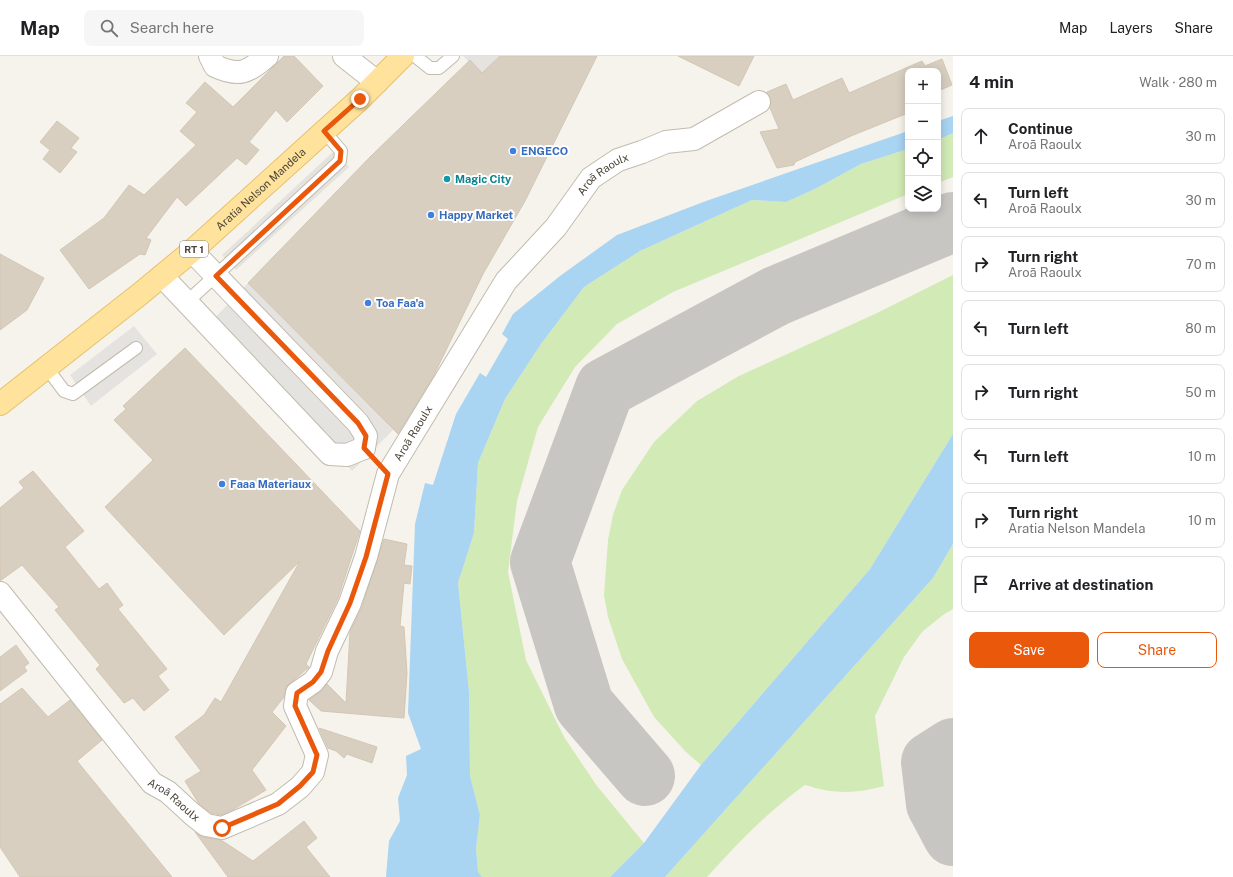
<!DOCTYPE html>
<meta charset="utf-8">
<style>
:root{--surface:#fff;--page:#f6f6f6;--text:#202124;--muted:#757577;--line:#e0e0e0;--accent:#ea580c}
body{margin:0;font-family:"Public Sans",sans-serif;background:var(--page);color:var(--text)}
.controls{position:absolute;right:12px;top:12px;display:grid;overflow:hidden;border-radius:8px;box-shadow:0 2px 10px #0003}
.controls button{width:36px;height:36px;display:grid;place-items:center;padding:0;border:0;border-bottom:1px solid var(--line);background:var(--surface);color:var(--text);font:20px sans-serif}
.stop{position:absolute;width:12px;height:12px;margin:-9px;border:3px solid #ea580c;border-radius:50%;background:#fff}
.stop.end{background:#ea580c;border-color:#fff;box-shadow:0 1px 4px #0008}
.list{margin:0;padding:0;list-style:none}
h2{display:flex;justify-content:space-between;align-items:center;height:52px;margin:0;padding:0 16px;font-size:17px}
h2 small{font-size:13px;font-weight:400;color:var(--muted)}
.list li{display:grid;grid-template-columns:26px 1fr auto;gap:12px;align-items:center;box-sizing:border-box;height:56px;margin:0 8px 8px;padding:0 8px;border:1px solid var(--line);border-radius:8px}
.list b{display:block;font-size:15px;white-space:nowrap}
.list p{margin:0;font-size:13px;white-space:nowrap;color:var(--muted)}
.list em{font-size:13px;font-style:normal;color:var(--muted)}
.actions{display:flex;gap:8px;padding:12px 16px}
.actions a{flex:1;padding:9px 0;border:1px solid var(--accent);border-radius:8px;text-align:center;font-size:14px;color:var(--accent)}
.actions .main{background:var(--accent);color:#fff}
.icon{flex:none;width:22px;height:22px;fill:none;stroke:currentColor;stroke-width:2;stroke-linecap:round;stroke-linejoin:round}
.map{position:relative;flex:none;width:953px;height:821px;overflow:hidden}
header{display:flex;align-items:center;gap:24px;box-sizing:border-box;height:56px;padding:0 20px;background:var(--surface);border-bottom:1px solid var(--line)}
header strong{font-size:19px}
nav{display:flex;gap:22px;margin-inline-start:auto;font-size:14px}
.search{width:280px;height:36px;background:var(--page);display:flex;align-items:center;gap:10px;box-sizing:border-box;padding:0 14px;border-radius:8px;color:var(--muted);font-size:15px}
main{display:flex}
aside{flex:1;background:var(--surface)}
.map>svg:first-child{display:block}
</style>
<header>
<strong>Map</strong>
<div class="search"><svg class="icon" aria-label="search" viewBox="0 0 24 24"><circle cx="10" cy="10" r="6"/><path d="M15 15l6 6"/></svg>Search here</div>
<nav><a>Map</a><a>Layers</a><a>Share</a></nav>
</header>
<main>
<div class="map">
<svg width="953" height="821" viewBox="0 0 953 821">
<rect width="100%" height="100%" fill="#f6f3ec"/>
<path fill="#d2eab5" d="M953,77V121L938,127V84Z
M908,93V138L673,236L617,268L575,311L538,371L517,445L508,516L526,604L564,681L597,730L644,787L610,821H482L478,817L476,792L480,759L470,720L469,635L458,527L474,477L478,407L505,343L541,288L584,231L640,195L752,144L786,146L815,133L861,108Z
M953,219V378L870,513L701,709L686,696L654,661L622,603L608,561L604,539L608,484L613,459L622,434L654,386L697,345L739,320L877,257Z
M953,488V553L943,559L922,576L904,601L875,660L884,730C855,738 833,738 805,729C768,755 737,788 707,821H665L933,522Z"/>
<path fill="#e5e3e0" d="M463,0H511L487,23Z
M335,94L349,111L236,214L222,199Z
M248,227L393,374L352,415L210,267Z
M134,270L157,298L91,350L70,319Z"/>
<path fill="#a9d4f2" d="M953,60V77L938,84V65Z
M908,75V93L861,108L815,133L786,146L752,144L640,195L584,231L541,288L505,343L478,407L474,477L458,527L469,635L470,720L480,759L476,792L478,816L482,821H386L389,785L400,765L398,742L407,719L406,700L421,693L408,657L415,468L425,427L433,429L456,358L480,317L486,321L508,283L502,278L513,258L560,220L617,179L706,145Z
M953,378V488L933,522L665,821H610L644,787L701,709L870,513Z"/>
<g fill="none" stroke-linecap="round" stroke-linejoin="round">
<path stroke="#c8c6c3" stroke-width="60" d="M953,692L931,706L936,748L953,780
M645,720L584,649L540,506L605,332L776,240L953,166"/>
</g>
<path fill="#d8cfc1" stroke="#d3c7b4" d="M284,0H294L323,30L287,66L276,54L249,86L259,94L246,109L237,102L186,150L177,141L146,182L151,184L145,199L140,198L89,233L60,194L104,162L129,129L144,139L196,89L180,75L197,56L186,47L205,26L233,51Z
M500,0H597L525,145L483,218L434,319L398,378L248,227L370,101L470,4L482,17Z
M678,0H754L739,30Z
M942,3L952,29L938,35V15H908V57L851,80L795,106L794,109L777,112L760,76L779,73L770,52L771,46L767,36L786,28L793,44L842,22L849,37L922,5L925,10Z
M57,65L79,82L71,92L77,96L60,117L43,103L50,94L40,86Z
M0,198L44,222L27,254L0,274Z
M185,292L360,475L338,542L306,608L309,611L287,630L284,641L272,656L286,670L252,714L266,734L234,753L221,759L211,757L199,748L185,725L201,715L175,681L204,659L215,642L221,646L300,505L224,579L105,451L153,404L114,364L126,353L123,350Z
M33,415L84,475L65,491L99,533L107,527L123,549L118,553L167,613L158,620L169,634L144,655L133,642L124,647L96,613L100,609L55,554L59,551L22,509L0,525V452L24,432L19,426Z
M384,483L407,488L404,509L412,510L410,528L404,527L400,570L404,571L407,617L404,662L321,655L309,644L320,636L327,628L346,647L350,576L362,551Z
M16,589L29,607L24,611L27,615L0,635V601Z
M22,632L48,661L70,644L102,684L77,705L172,821H20L0,791V648Z
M319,672L377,691L372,707L347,698L344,702L336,695L328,692Z
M304,765L317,782L306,791L330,821H228L195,776L203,781L221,784L253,805Z"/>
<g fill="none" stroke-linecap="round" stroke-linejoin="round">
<g stroke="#c2bbae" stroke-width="14">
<path id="lane" d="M415,0L430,12H439L453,0
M188,245L340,105L341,95L324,75
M47,312L64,335L73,338L136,292"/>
</g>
<g stroke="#c2bbae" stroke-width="24">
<g id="street">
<path d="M210,0L215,10C239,21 247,17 267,0"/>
<path d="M344,0L377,26"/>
<path d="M192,195L358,367L366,380L364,392"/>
<path d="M162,220L330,398L347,399L364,392"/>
<path id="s1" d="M0,537L152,727L168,736L192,758L206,769L222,772L278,748L300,731L313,716L317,699L295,650L297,637L313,626L321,616L327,595L350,547L366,501L388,418L506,225L556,171L591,122L618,104L642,96L666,86L694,83L759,46"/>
</g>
</g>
<g stroke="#e6c16a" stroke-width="24">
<g id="primary">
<path id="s2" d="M0,348L140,238L192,195L360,43L403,0"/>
</g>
</g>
<use href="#lane" stroke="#fff" stroke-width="12"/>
<use href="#street" stroke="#fff" stroke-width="22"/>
<use href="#primary" stroke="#ffe39c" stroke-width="22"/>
</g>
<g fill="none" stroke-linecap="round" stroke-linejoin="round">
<path stroke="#ea580c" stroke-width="5" d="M222,772L278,748L300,730L313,716L317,699L295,650L297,637L313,626L321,616L328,595L350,547L366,501L388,418L364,392L366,380L358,367L216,220L340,105L341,95L324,75L360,43"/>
</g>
<g fill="#3f7fe0" stroke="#fff" stroke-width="1.5">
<circle cx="513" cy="95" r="4"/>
<circle cx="431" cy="159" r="4"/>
<circle cx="368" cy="247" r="4"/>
<circle cx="222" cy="428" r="4"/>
</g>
<circle fill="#0f9aa8" stroke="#fff" stroke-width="1.5" cx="447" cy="123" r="4"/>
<g text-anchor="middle" stroke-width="4" stroke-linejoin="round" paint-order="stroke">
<rect fill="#fff" stroke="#817c74" stroke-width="1" x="180" y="185" width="28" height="16" rx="3"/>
<g font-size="10" font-weight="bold" fill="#4b4439">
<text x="194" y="197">RT 1</text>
</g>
<g font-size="11" font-weight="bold" fill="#366cbe" stroke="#fff" text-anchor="start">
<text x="521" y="99">ENGECO</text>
<text x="439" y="163">Happy Market</text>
<text x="376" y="251">Toa Faa'a</text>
<text x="230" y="432">Faaa Materiaux</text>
</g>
<g font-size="11" fill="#4b4439" stroke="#fff">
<text dy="4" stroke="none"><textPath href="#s1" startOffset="1135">Aroā Raoulx</textPath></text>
<text dy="4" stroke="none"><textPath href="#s2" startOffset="338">Aratia Nelson Mandela</textPath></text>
<text dy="4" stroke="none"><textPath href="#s1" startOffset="811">Aroā Raoulx</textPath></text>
<text dy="4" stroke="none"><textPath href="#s1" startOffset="271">Aroā Raoulx</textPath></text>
</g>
<g font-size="11" font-weight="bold" fill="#0d838f" stroke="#fff" text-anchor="start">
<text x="455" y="127">Magic City</text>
</g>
</g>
</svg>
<div class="controls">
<button>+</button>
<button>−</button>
<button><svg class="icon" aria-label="locate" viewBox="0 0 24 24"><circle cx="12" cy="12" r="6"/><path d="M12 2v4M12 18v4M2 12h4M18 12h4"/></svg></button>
<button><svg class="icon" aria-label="layers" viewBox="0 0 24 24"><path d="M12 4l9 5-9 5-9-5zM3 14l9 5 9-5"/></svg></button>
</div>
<div class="stop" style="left:222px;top:772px"></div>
<div class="stop end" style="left:360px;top:43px"></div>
</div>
<aside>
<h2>4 min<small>Walk · 280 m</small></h2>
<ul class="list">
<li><svg class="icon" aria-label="ahead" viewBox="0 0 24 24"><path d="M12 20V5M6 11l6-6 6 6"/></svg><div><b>Continue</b><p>Aroā Raoulx</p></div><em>30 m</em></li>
<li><svg class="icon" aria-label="left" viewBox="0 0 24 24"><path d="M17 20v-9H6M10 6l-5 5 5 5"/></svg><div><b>Turn left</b><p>Aroā Raoulx</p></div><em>30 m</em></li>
<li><svg class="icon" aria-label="right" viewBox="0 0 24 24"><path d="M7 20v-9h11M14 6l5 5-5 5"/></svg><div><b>Turn right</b><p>Aroā Raoulx</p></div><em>70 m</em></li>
<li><svg class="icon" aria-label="left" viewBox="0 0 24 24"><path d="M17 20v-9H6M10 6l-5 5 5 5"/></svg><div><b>Turn left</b></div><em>80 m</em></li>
<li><svg class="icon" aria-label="right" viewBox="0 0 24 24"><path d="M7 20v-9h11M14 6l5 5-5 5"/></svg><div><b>Turn right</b></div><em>50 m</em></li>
<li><svg class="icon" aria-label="left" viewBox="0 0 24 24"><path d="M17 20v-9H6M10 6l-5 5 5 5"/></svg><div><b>Turn left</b></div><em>10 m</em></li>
<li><svg class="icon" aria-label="right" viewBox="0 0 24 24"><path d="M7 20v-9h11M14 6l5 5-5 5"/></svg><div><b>Turn right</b><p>Aratia Nelson Mandela</p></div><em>10 m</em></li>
<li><svg class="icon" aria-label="arrive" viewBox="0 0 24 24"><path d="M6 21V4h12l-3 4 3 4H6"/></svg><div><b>Arrive at destination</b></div></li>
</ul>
<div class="actions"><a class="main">Save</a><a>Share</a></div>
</aside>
</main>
